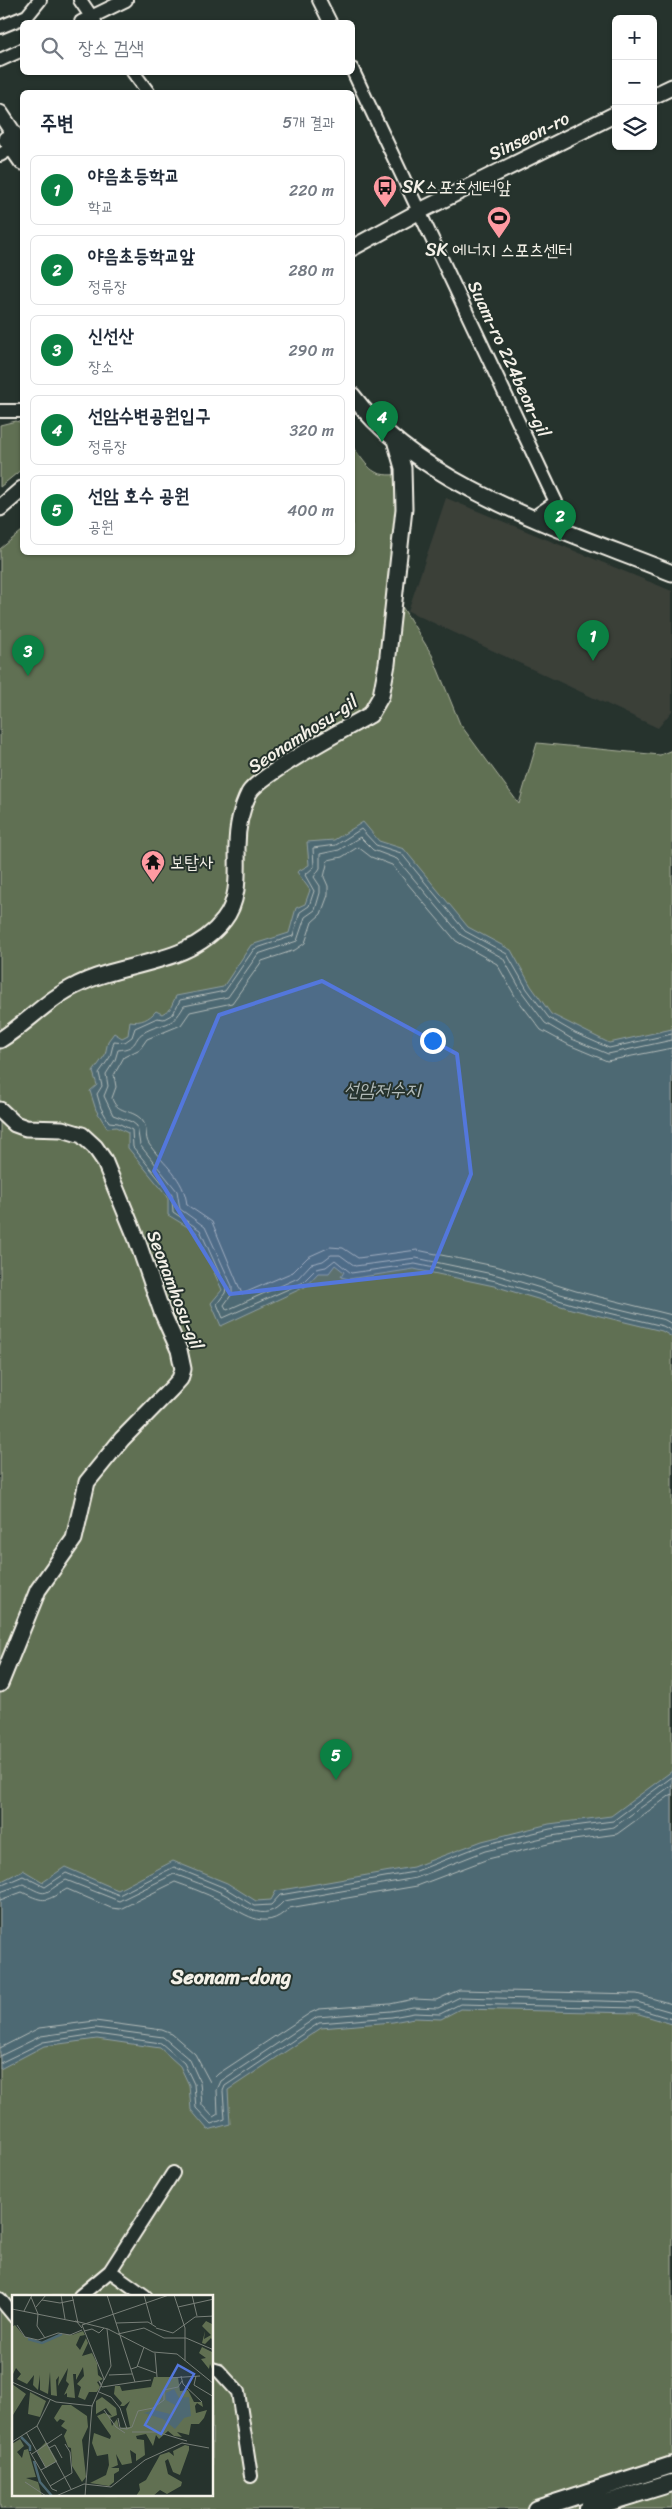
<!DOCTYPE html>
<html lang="ko">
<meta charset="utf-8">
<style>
:root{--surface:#fff;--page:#f6f6f7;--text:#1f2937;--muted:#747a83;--line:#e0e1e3;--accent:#0b8043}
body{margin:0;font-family:Sriracha,"Poor Story",sans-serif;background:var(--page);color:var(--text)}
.controls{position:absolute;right:15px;top:15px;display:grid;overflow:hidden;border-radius:8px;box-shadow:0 1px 4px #0004}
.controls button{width:45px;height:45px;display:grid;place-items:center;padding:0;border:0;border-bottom:1px solid var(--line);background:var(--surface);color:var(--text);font:25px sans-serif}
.you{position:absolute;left:432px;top:1040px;width:18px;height:18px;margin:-12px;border:4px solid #fff;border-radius:50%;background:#1a73e8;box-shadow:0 0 0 8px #1a73e833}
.badge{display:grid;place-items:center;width:32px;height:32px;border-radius:50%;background:var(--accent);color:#fff;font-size:16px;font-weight:700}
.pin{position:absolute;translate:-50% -41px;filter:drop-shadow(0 1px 2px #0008)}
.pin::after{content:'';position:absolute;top:26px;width:18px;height:15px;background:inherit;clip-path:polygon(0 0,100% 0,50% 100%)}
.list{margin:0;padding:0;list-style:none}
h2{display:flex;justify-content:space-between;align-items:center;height:65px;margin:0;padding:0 20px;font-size:21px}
h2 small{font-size:16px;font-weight:400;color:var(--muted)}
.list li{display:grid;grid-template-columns:32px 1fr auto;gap:15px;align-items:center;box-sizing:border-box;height:70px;margin:0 10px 10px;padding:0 10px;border:1px solid var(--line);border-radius:8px}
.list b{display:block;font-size:19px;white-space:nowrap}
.list p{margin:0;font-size:16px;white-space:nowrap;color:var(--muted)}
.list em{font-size:16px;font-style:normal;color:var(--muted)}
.icon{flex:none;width:28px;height:28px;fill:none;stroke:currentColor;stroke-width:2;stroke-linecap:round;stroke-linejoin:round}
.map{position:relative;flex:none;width:672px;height:2509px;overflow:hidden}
.search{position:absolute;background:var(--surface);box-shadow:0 1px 4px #0004;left:20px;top:20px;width:335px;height:55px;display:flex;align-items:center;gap:12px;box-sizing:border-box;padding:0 18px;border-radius:8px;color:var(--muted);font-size:19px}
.panel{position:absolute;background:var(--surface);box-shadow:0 1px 4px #0004;left:20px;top:90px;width:335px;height:465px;border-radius:8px}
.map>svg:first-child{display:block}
</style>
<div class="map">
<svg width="672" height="2509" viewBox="0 0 672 2509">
<rect width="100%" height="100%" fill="#26332d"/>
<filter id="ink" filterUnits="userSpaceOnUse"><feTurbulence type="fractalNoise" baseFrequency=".02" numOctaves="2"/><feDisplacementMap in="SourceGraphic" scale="10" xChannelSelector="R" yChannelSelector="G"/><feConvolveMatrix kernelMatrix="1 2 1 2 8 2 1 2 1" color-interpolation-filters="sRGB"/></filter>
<g filter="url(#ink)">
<path fill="#3a3f39" d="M446,498L672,591V711L658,728L408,611Z"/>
<path fill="#617052" stroke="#aab09d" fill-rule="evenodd" d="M16,421L22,423V469L0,487V425Z
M353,447C370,469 372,478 402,474L393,592L432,655L460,724L519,804L537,743L660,755L672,750V2509H0V549L22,531V552H352ZM14,2296H212V2495H14Z"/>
<path fill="#4e6973" stroke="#909fa2" d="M363,822L379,841L404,849L468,927L511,950L531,986L551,1014L609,1043L672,1029V1337L662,1331L571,1309L494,1286L414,1269L349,1279L341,1277L344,1272L335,1265L329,1273H318L305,1287L221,1326L211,1303L222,1290L196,1232L168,1215V1197L128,1148V1133L116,1127L107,1128L96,1110L90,1091L97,1085L93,1072L105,1055L108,1041L114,1033L122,1038L128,1035L130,1021C141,1023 149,1019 156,1011L162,1014L170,1009L176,996L223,987L251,945L289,933L296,908L305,904L310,890L297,872L309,865L307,842L334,840Z
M672,1771V2024L636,2013L460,2009L441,2019L414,2018L393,2022L321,2028L228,2090L230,2124L208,2130L191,2110L189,2085L180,2066L160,2048L97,2039L44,2046L0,2069V1882L23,1870L43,1882L65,1867L118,1890L173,1861L227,1883L256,1901L271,1900L276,1891L413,1867L482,1841L549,1824L611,1816Z"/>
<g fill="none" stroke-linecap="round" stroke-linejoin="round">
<path stroke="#b2bbb9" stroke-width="1" d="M672,1034L609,1048L575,1033L549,1018L527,989L507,954L465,931L401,853L376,845L361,829L336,845L313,848L314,867L305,875L314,891L309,906L300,912L293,936L254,949L225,991L180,1000L173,1014L164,1019L157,1018L135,1028L132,1037L125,1042L114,1041L110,1057L99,1073L102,1086L97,1094L101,1108L109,1122L118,1123L132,1130L133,1147L172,1195L173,1212L200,1230L226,1288L225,1293L217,1304L223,1318L302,1283L316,1269L326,1267L335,1260L351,1273L415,1264L496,1281L572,1304L663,1326L672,1331
M672,1040L608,1054L572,1039L545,1023L522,992L503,958L461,935L397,859L373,850L360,837L339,850L320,854V868L314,877L320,886V893L315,910L305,917L297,941L258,954L228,997L184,1006C171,1030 163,1021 143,1033C133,1039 139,1048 118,1050L115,1060L106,1074L108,1086L104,1096L113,1115L132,1122L137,1126L140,1145L177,1191L180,1209L205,1227L232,1286V1294L224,1305L227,1310L298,1278L311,1264L323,1261L331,1255H340L355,1266L416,1258L497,1275L574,1298L665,1320L672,1324
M672,1048L607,1061L569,1045L541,1030L515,996L497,964L456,941L392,865L371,857L358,847L342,857L328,860L324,877L328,886V895L321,914L312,922L305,943L295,950L262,961L232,1003L190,1012L181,1025L147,1039L140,1049L124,1057L114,1075L116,1087L112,1098C116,1113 131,1109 141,1119C149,1127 144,1137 149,1144C164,1166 184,1177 187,1205L212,1222L242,1294L293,1272L308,1257L330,1247L343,1248L358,1258L417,1250L499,1267L576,1291L672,1315
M0,1886L23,1876L45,1887L66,1873L119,1895L174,1867L225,1888L254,1906L271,1905L280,1895L414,1872L483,1845L550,1829L613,1821L672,1777
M0,1892L23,1884C50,1898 41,1894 66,1880L119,1901L174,1874C190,1880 207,1886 222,1893C244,1904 262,1926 284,1901L416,1878L485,1851L551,1836L614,1827L672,1785
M0,1900L22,1892C47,1904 45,1901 67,1889L111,1908L120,1909L175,1882C189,1887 205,1893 219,1900C243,1912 264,1934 289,1908L417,1886L488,1859L552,1843L617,1834L672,1794
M0,2048L39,2028L95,2021L162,2030L172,2034L195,2054L210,2082L218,2074L310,2013L319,2009L390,2004L414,1999L436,2000L459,1990L637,1994L672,2004
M0,2056L41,2036L96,2028L163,2037L190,2060L200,2082L202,2105L213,2117L218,2114L217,2090L221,2081L317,2017L391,2011L413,2007L438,2008L460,1997L637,2002L672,2012
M0,2063L43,2042L96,2034L161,2043L184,2063L194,2084L196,2108L211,2124L225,2119L223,2091L225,2086L319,2023L392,2017L414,2013L440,2014L460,2004L636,2008L672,2019"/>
<g stroke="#f4f1e8" stroke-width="16">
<path id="minor" d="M80,0L95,22
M319,0L330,22
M81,22L126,0
M0,27L27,16L40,0
M0,60L22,50
M352,69L556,502L555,526
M133,72L148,92
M0,155L12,148
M0,411H22
M534,517L556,502
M80,2296L110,2271
M145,2296L110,2271L173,2173
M0,2299L14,2316
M212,2369L219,2371L238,2392L251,2476"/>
</g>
<g stroke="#f4f1e8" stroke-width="19">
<path id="tertiary" d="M653,96L672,87
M0,113L22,146
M6,139L22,162
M352,248L420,211L616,114
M352,395C421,488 568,531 672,573
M0,508L22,489
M0,1040C27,1023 49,998 77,985C124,961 189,966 224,920C240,900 237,872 237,847C237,827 240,811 249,793C259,775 348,727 370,715L381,696L387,664L404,509L403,468L395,440
M0,1110L15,1124L26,1128L62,1129L82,1135L95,1147L104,1160L137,1240L162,1312L179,1350L183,1369L180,1379L172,1388L122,1439L87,1482L74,1539L38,1590L0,1684"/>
</g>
<g stroke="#f4f1e8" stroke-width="20">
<path id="secondary" d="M536,2509L672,2465
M587,2509L672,2483"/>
</g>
<use href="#minor" stroke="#26332d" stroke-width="12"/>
<use href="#tertiary" stroke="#26332d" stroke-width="15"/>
<use href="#secondary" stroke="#26332d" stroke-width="16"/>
</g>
</g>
<path fill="#5377dc" fill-opacity="0.2" stroke="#5377dc" stroke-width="4" stroke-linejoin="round" d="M322,981L457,1054L471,1174L431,1272L230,1294L154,1171L219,1015Z"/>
<defs>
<g id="bus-pin" transform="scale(1.25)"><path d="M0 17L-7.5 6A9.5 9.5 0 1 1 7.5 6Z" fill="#ff9aa2" stroke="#26332d"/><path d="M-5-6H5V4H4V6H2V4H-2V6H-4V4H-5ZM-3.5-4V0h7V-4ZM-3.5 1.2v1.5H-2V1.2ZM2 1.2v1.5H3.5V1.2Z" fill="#111"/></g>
<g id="stadium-pin" transform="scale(1.25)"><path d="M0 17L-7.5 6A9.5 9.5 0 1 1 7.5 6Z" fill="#ff9aa2" stroke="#26332d"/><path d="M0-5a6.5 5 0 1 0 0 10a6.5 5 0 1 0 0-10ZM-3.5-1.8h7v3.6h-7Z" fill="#111"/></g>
<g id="temple-pin" transform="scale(1.25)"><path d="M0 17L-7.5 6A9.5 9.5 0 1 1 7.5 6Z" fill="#ff9aa2" stroke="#26332d"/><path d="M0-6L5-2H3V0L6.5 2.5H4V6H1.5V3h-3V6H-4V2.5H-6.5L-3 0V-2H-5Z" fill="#111"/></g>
</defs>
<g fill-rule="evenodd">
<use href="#bus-pin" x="385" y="187"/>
<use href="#stadium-pin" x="499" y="218"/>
<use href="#temple-pin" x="153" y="862"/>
</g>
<g text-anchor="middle" stroke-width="4" stroke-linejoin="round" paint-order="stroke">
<g font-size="18" fill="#f4f1e8" stroke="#26332d">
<text transform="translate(529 136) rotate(-26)" y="6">Sinseon-ro</text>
<text transform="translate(509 359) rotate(65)" y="6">Suam-ro 224beon-gil</text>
<text transform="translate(303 734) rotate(-33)" y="6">Seonamhosu-gil</text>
<text transform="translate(175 1290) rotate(69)" y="6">Seonamhosu-gil</text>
</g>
<g font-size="18" fill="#f4f1e8" stroke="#26332d" text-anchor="start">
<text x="402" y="193">SK스포츠센터앞</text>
<text x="499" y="256" text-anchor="middle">SK 에너지 스포츠센터</text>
<text x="170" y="868">보탑사</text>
</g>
<g font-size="19" font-style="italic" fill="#b2bbb9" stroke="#26332d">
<text x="382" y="1096">선암저수지</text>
</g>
<g font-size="20" font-weight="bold" fill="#f4f1e8" stroke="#26332d">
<text x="231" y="1984">Seonam-dong</text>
</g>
</g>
<g transform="translate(12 2295)">
<rect width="201" height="201" fill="#26332d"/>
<path d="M194,26L200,29L201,46L199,43L193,49L190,48L193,36L192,44L199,40L190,31ZM3,30L13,42L30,48L49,39L60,40L71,36L73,40L68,41L64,50L68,55L74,43L76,48L70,61L80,58L85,68L86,80L91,84L85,87L88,92L85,97H77L73,105L66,102L69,92L65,89L72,81L71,72L64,85V79H61L63,103L55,102V98L52,100L57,89L54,86L56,73L46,91L47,81L44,85L45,101L39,100L38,77L36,99L28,95V80L26,95L21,90L22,80L15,89L5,84L9,79L4,73L0,81V32ZM190,52L200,57V74L198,69L197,74L189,64L194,63L187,58ZM142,82H166L168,96L176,95L182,107H190L191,112L185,108L183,111L184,118L195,115L192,123L187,129H179L177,140L165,137L170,142L162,141L156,136L147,144L144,140L141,151L134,139L124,141L125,144L132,145L133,160L124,166V159L118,155L120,168L110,170L104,159L106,170L99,173H107V176L102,179V187L97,191L78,188L94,180L97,170L96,159L85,161L80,148L82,138L98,144L99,141L85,121L92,118L100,121L94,113L84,119V106L90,102L104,113L105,120L98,123L100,131L105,124L107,133L118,132L114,114L118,106L112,111H108L110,108L102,99L103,91H108L110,96L139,92ZM0,89L14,99L1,120H0ZM18,97L34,106L28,122L16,119ZM50,110H59L75,121L76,132L70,145L74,182L70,187L60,171L59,153L56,152L52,141L55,135L49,131L53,126L48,124L45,127L42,123ZM8,144L12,151L5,157L10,163L12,155L16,154L24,182L14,183L26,187L30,201H1L0,149ZM34,147L45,166L34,173L25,156ZM173,150L177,151V155L168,180L161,177L156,164L153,166L156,179L170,187L169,191L155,199L148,195L141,201H124L128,195L127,189L134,185L148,160L157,157L162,161L161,156Z" fill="#617052"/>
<path d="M162,94L167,103L177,102L179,121L172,123L163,134L151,124L132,118L142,115L162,120L165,111L154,105V98Z" fill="#4e6973"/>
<path fill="none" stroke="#4e6973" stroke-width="2.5" d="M16,44L30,48L50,39M9,142L18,151V156M22,166L28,187L40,201"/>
<path fill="none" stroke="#787f78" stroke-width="1" d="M49,0L53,24M60,0L66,28M132,0L140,29M162,0L173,33V66M180,0L185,21M19,2L26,19L25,31L33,43M30,5L48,8L62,5M24,12L34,0M166,12L202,4M0,14L65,27L70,33M12,16L20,0M63,26L96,34L141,57L165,59L202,89M104,28L136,27L144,32M5,30L13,42L26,45L46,38L58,40L70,35M144,33L161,38L183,22L202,21M72,36L80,34L87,38L92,33M106,39L132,33L152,43H174M174,43L202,55M143,58L145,82M125,71L144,78M119,74L125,72L132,52M97,80L120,79M169,81L171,89L190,107M184,81L182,90L202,102M157,83L188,81M92,85L99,71L95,34M0,87L44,107L81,111M123,87L139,85M90,90L87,86L90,92L123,87L95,0M87,97L99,102L108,113L115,134L120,132L126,116L141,113L152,105V95L166,92L170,86M92,115L104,132L113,138M106,123L108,133L115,134M25,131L59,194M14,137L34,173M120,137H145L175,146M0,147L25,131L38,105M37,153L43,150L50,163M18,157L40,194L45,196M20,159L50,139M29,175L45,166M13,187L34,201M38,191L60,178L58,157L53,149M44,201L72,189L99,192L133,165L170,148L197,153M73,201L80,111L92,84L70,30L157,0"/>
<path fill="#5377dc" fill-opacity="0.15" stroke="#5377dc" stroke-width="2.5" d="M166,70L182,79L149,139L133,130Z"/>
<rect width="201" height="201" fill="none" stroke="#f4f1e8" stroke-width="2.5"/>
</g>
</svg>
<div class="controls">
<button>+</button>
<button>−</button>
<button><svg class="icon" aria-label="layers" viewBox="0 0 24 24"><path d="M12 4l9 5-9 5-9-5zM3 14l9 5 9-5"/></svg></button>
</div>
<div class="you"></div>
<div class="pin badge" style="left:593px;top:661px">1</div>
<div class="pin badge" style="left:560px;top:541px">2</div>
<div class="pin badge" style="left:28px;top:676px">3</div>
<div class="pin badge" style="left:382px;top:442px">4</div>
<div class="pin badge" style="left:336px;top:1780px">5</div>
<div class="search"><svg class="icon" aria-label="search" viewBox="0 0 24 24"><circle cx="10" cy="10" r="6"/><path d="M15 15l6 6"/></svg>장소 검색</div>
<section class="panel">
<h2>주변<small>5개 결과</small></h2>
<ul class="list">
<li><span class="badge">1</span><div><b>야음초등학교</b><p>학교</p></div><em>220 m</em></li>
<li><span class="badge">2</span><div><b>야음초등학교앞</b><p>정류장</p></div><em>280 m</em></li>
<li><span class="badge">3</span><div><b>신선산</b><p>장소</p></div><em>290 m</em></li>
<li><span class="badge">4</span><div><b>선암수변공원입구</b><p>정류장</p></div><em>320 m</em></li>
<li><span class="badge">5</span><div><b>선암 호수 공원</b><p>공원</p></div><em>400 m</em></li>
</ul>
</section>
</div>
